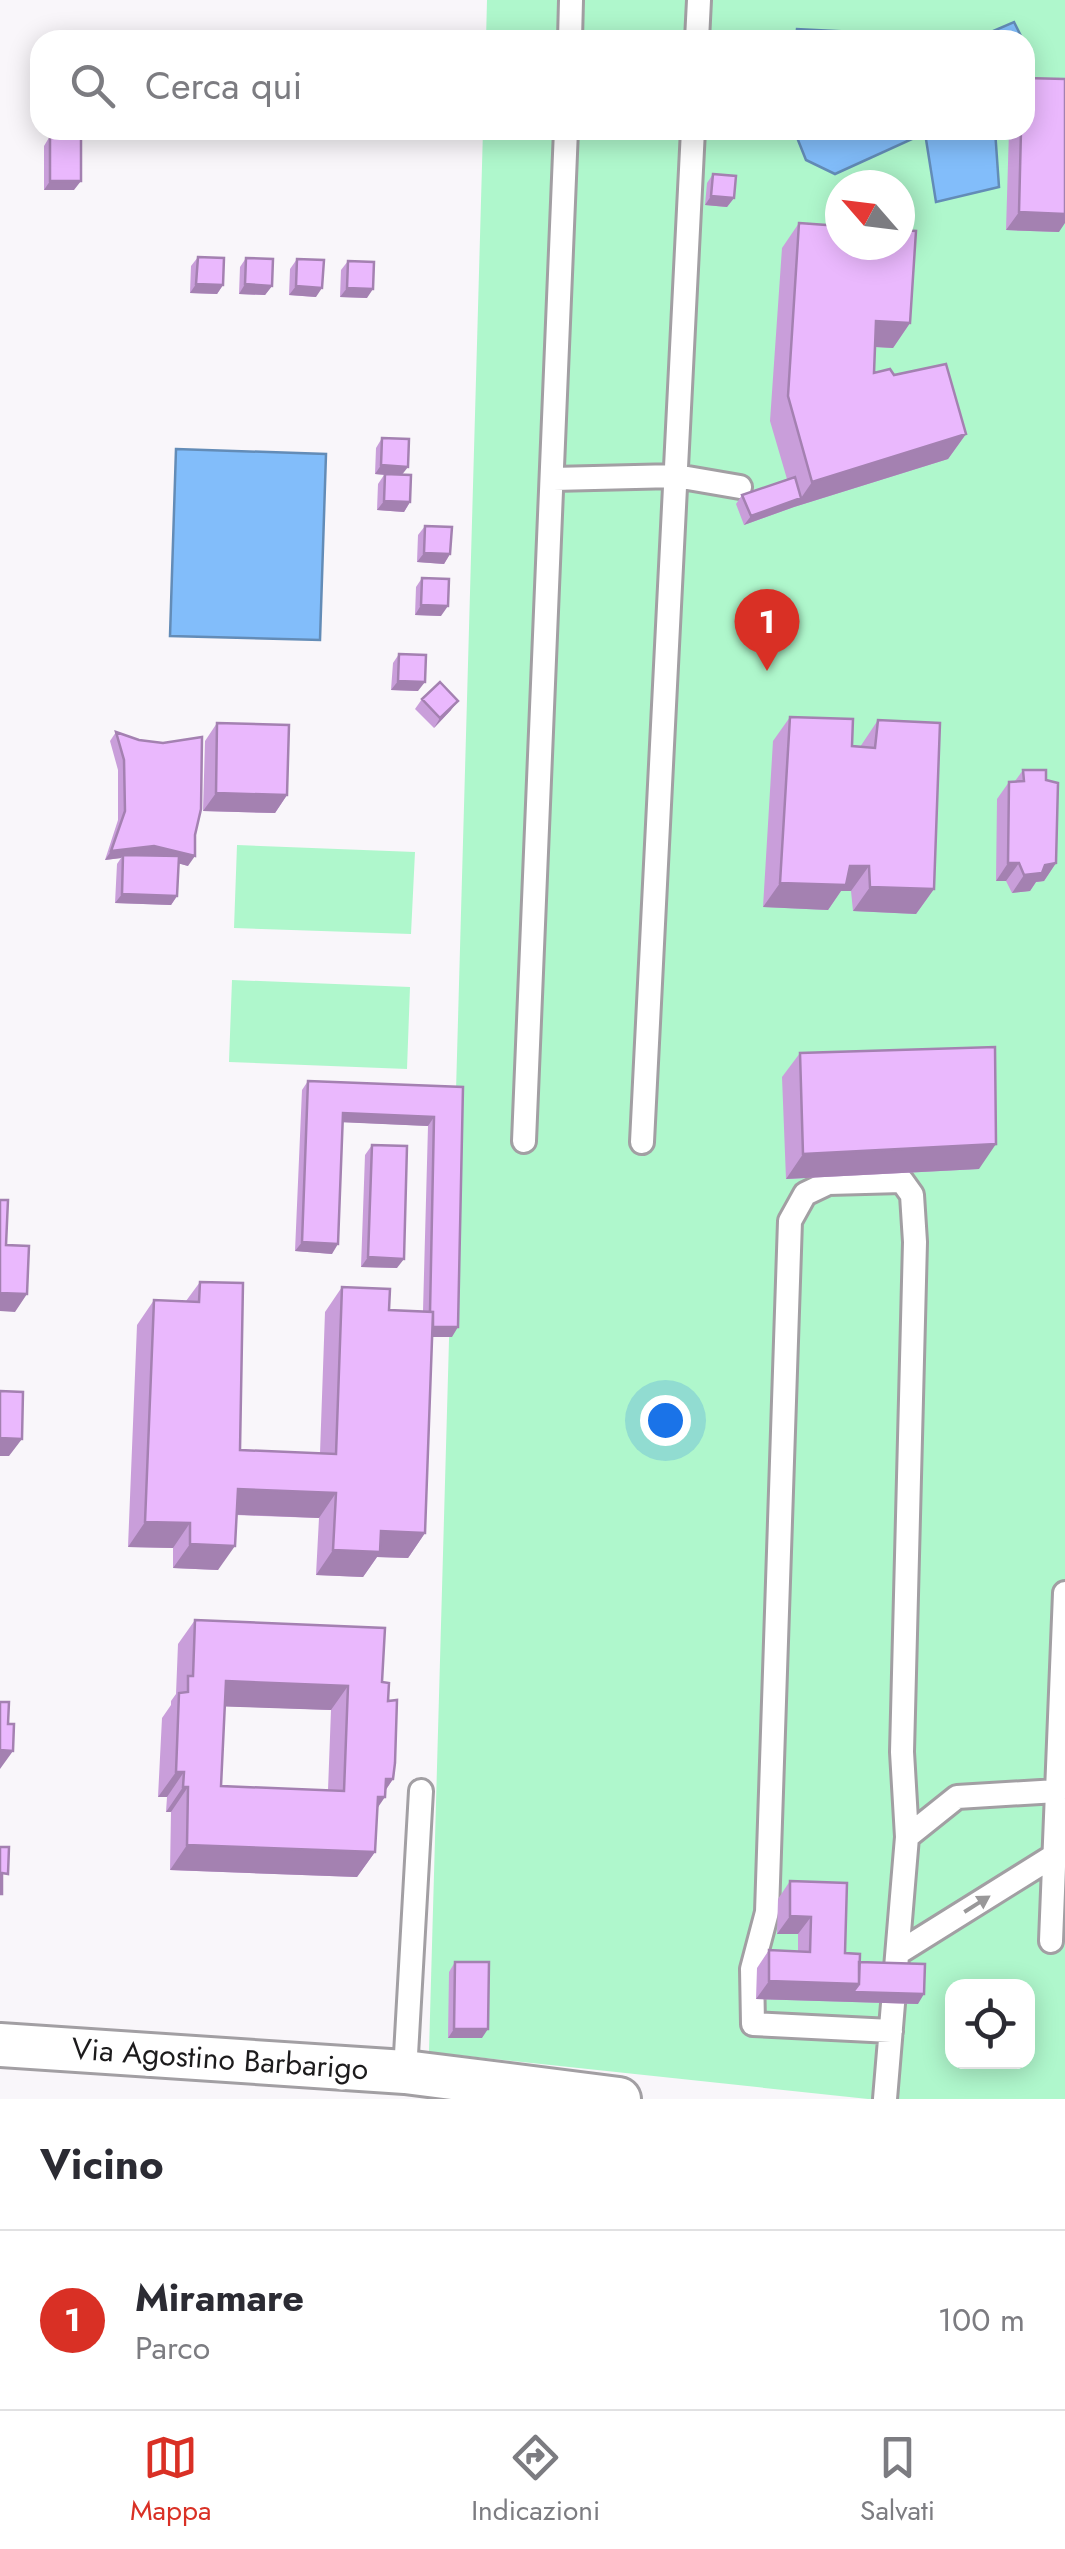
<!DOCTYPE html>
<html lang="it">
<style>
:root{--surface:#fff;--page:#f7f7f7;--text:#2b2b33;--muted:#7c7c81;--line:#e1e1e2;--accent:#d93025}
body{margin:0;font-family:Jost,sans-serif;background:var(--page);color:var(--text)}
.controls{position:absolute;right:30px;bottom:30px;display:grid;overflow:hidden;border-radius:20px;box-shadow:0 5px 25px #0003}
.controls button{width:90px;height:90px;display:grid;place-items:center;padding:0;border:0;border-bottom:2px solid var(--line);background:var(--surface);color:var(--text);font:50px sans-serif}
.compass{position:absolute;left:825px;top:170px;width:90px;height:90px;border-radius:50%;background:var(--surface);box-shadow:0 5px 25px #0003;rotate:298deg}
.you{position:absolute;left:665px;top:1420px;width:35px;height:35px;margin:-25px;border:8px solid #fff;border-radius:50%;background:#1a73e8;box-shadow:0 0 0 15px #1a73e833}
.badge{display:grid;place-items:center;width:65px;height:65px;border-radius:50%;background:var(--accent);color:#fff;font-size:32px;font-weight:700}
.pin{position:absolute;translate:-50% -82px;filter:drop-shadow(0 2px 5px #0008)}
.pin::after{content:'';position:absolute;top:52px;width:35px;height:30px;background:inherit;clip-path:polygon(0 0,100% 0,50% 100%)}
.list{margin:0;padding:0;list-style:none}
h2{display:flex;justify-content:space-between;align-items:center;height:130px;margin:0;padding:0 40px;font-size:42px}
h2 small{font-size:32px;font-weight:400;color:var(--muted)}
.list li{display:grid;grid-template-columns:65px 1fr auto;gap:30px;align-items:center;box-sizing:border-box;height:180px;padding:0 40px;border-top:2px solid var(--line)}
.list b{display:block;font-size:38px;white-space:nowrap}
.list p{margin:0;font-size:32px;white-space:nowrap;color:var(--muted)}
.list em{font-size:32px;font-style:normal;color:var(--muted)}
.icon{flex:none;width:55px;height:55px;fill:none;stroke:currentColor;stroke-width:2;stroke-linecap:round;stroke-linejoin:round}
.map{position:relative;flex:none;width:1065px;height:2099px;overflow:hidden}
.search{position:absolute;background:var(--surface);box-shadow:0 5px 25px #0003;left:30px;right:30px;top:30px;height:110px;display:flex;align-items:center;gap:25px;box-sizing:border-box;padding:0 35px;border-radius:30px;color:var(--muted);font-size:38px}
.sheet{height:310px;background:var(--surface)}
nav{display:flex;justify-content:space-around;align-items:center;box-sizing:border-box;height:140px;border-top:2px solid var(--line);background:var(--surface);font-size:28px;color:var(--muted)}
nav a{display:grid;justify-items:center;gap:5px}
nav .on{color:var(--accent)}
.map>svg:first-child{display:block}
</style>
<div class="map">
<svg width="1065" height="2099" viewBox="0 0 1065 2099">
<rect width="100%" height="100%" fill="#f9f6fa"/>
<path fill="#aff7cc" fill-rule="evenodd" d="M487,0H1065V2099H868L429,2052L483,130H1025V40H486ZM840,185H900V245H840ZM952,1986H1028V2062H952Z
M237,845L415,852L411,934L234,928Z
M232,980L410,987L407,1069L229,1062Z"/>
<path fill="#82bdfa" stroke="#638cb7" stroke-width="2.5" d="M1014,22L1023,40H796L797,29L977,38Z
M794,130H995L999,187L936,202L925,133L835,174L806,160Z
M176,449L326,454L320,640L170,636Z"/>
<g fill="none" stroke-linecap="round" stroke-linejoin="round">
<g stroke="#a29fa3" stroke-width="28">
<path id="lane" d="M570,40L571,0
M697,40L699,0
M553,479L676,476L740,487
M524,1141L566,130
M642,1142L693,130
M907,1837L957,1797L1057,1791
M1051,1941L1065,1593
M898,1953L1055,1855
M405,2072L421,1791
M885,2099L907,1837L902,1752L915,1242L912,1195L902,1181L828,1183L805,1194L790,1221L767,1912L752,1969L753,2024L891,2031"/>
</g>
<g stroke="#a29fa3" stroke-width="48">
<path id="street" d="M0,2045L405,2072L619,2099"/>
</g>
<use href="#lane" stroke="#fff" stroke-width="22"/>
<use href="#street" stroke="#fff" stroke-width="42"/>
</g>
<path fill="#c99eda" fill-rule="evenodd" d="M1009,130H1025L1059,232L1006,230Z
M50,136L74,190H44V146Z
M713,174L734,198L727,207L705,205L707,183Z
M799,223L910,323L893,348L875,347L874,373L894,375L966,434L948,459L794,507L744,525L736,504L742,495L787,479L770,421L782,248Z
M198,257L223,285L217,294L190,293L191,266Z
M246,258L272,286L265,295L239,294L240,267Z
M297,259L316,297L289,295L290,269Z
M348,261L367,298L340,297L341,270Z
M382,438L402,475L410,502L404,512L377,510L378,484L384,475L375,474L376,448Z
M425,526L450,554L444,564L417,562L418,535Z
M422,578L441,616L415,615L416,587Z
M399,654L418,691L391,690L393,663Z
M422,699L451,710L434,728L415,709Z
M790,717L852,746L860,747L878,720L934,889L916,914L853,911L851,891H841L828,910L763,907L773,741Z
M217,723L287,795L275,813L203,811L205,741Z
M116,732L188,866L178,863L177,896L171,905L115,903L117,864L121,858L105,860L118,820V770L110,741Z
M1023,770L1046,780L1056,863L1044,881L1036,882L1030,891L1012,893L1006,881H996L997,799L1009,782L1015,781Z
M800,1053L979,1169L786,1179L782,1077Z
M308,1081L463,1087L452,1337H432L425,1533L408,1558L377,1557L363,1577L316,1575L319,1518L236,1515L218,1570L173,1568V1548L128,1547L137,1325L154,1300L186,1301L200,1282L240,1450L320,1453L325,1312L342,1287L389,1310L423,1311L428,1126L343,1122L332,1254L295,1251L302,1090Z
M372,1145L397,1268L361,1267L365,1155Z
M195,1620L382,1682L388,1701L393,1779L385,1791L377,1809L375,1852L357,1877L170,1870L171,1812H166L167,1797H158L162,1718L171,1705V1701L176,1694L178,1644ZM225,1706L331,1710L328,1790L221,1786Z
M790,1881L845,1953L918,2004L756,1999L757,1968L769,1950L798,1951V1934H777L778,1899Z
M455,1962L482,2038H448L449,1972Z"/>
<path fill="#a481b1" d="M50,181H81L74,190H44Z
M711,196L734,198L727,207L705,205Z
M1019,212L1065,214V223L1059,232L1006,230Z
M196,284L223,285L217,294L190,293Z
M245,284L272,286L265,295L239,294Z
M296,286L322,288L316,297L289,295Z
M347,288L373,289L367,298L340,297Z
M876,321L910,323L893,348L859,346Z
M966,434L948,459L794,507L744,525L751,516L801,498L812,482Z
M381,465L408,467L401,476L375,474Z
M384,501L410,502L404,512L377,510Z
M424,553L450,554L444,564L417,562Z
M421,605L448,606L441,616L415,615Z
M398,681L425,682L418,691L391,690Z
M458,701L451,710L434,728L440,718Z
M216,793L287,795L275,813L203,811Z
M154,846L195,856L188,866L148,855H123L121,858L105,860L111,851Z
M1008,863H1019L1006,881H996Z
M1056,863L1044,881L1036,882L1030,891L1012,893L1024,875L1045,865Z
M850,866H869L851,891H841L828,910L763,907L780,883Z
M870,887L934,889L916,914L853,911Z
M122,894L177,896L171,905L115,903Z
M343,1113L434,1117L428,1126L337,1122Z
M996,1144L979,1169L786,1179L803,1154Z
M302,1242L338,1244L332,1254L295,1251Z
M368,1257L404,1259L397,1268L361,1267Z
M0,1293L27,1294L15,1312L0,1311Z
M429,1327H458L452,1337H423Z
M0,1438L22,1439L9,1456H0Z
M238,1489L336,1493L319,1518L220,1514Z
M145,1522L190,1523L173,1548L128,1547Z
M381,1531L425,1533L408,1558L377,1557L363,1577L316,1575L333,1550Z
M190,1544L235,1546L218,1570L173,1568Z
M226,1681L348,1686L331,1710L208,1706Z
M0,1750L13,1751L0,1769Z
M176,1772H184L167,1797H158Z
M386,1779H393L381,1797H385L368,1822Z
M183,1787H188L171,1812H166Z
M187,1845L375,1852L357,1877L170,1870Z
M790,1916L811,1917L798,1934H777Z
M769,1981L859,1984L924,1994L918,2004L756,1999Z
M454,2029H488L482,2038H448Z"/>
<path fill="#eab8fd" stroke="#a481b1" stroke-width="2.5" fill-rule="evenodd" d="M1025,78L1065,79V214L1019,212L1021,130H1025Z
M50,136L81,137V181H50Z
M713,174L736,176L734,198L711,196Z
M799,223L840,226V245H900V230L916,231L910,323L876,321L874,373L890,369L894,375L946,364L966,434L812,482L788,396Z
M198,257L224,258L223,285L196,284Z
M246,258L273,259L272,286L245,284Z
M297,259L324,260L322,288L296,286Z
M348,261L374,262L373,289L347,288Z
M382,438L409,439L408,467L381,465Z
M385,474L411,475L410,502L384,501Z
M795,477L801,498L751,516L742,495Z
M425,526L452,527L450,554L424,553Z
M422,578L449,579L448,606L421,605Z
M399,654L426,655L425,682L398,681Z
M440,682L458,701L440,718L422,699Z
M790,717L853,719L852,746L875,748L878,720L940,723L934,889L870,887L869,866H850L846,885L780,883Z
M217,723L289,725L287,795L216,793Z
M116,732L139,740L163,743L202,737L201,809L195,835V856L154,846L111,851L125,811L124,760Z
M1023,770H1046V780L1058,783L1056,863L1045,865L1042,873L1024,875L1019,863H1008L1009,782L1024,781Z
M123,855L179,856L177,896L122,894Z
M995,1047L996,1144L803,1154L800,1053Z
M308,1081L463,1087L458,1327H433V1312H430L434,1117L343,1113L338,1244L302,1242Z
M372,1145L407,1146L404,1259L368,1257Z
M0,1200H8L6,1245L29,1246L27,1294L0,1293Z
M200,1282L243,1283L240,1450L336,1454L342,1287L390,1289L389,1310L433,1312L425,1533L381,1531L380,1552L333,1550L336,1493L238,1489L235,1546L190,1544V1523L145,1522L154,1300L199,1302Z
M0,1391L23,1392L22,1439L0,1438Z
M195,1620L385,1628L382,1682L389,1683L388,1701L397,1700L395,1763L393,1779H386L385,1797H378L375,1852L187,1845L188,1787H183L184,1772H176L179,1693L188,1692V1676H193ZM226,1681L348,1686L344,1791L221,1786Z
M0,1702H9L8,1724H14L13,1751L0,1750Z
M0,1847H9L8,1874L2,1873V1894H0Z
M790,1881L847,1883L845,1953L860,1954L859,1984L769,1981V1950L810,1952L811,1917L790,1916Z
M455,1962H489L488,2029H454Z
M859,1962L925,1964L924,1994L853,1992L859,1984Z"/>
<defs><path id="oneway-solid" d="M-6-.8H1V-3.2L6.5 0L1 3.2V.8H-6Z" transform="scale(2.5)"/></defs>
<use fill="#999899" href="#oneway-solid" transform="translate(977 1904) rotate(-32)"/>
<g text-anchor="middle" stroke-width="10" stroke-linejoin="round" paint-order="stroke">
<g font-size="30" fill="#1c1b1c" stroke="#fff">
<text transform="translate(220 2059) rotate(4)" y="10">Via Agostino Barbarigo</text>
</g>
</g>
</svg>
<div class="controls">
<button><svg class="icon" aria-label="locate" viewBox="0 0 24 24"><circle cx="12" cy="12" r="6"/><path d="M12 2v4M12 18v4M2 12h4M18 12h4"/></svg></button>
</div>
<svg class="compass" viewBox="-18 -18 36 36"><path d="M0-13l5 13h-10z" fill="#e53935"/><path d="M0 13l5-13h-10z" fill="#7c7c81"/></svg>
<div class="you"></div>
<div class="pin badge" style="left:767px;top:671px">1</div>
<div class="search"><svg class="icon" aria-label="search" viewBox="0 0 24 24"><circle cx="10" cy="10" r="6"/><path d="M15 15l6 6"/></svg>Cerca qui</div>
</div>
<section class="sheet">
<h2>Vicino<small></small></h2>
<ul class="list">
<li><span class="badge">1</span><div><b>Miramare</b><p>Parco</p></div><em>100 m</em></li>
</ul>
</section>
<nav>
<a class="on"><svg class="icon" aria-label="map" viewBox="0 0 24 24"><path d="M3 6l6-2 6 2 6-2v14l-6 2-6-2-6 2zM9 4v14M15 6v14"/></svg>Mappa</a>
<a><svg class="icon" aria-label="directions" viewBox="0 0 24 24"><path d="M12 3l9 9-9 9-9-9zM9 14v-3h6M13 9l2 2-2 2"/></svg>Indicazioni</a>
<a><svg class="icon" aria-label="saved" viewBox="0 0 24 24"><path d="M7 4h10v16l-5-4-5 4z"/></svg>Salvati</a>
</nav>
